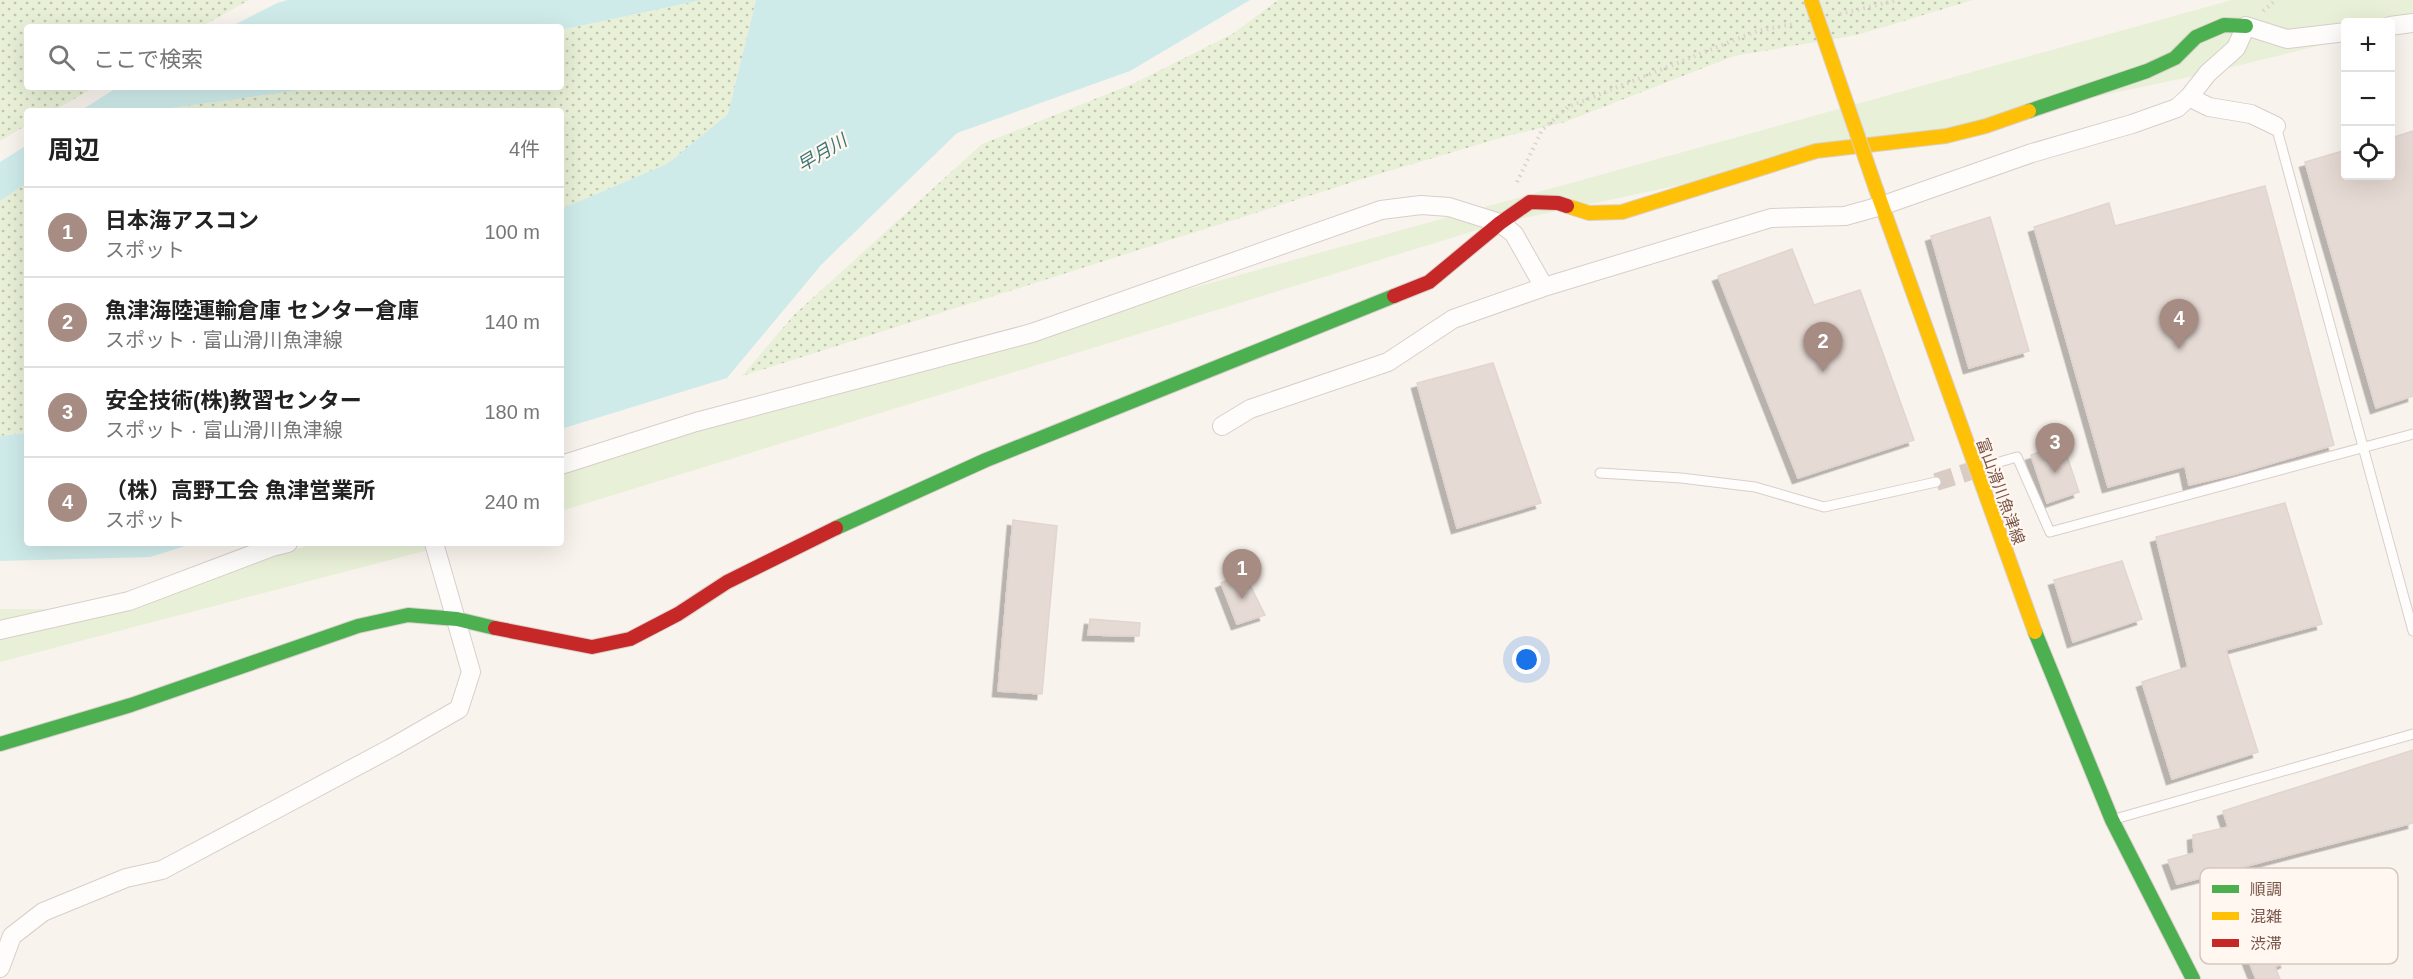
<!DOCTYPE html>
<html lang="ja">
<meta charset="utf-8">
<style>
:root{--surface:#fff;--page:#f2f2f2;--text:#222;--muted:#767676;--line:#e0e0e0;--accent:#a68c83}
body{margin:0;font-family:Helvetica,"Noto Sans JP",sans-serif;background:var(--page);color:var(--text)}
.controls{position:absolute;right:18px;top:18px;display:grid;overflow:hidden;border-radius:6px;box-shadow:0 6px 24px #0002}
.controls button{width:54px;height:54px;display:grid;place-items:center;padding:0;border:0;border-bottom:2px solid var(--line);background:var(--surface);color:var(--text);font:30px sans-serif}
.you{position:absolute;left:1527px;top:660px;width:21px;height:21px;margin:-15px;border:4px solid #fff;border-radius:50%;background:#1a73e8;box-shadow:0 0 0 9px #1a73e833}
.badge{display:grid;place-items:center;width:39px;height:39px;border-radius:50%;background:var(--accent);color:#fff;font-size:20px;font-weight:700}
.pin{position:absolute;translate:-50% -50px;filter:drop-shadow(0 2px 3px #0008)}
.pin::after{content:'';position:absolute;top:32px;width:21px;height:18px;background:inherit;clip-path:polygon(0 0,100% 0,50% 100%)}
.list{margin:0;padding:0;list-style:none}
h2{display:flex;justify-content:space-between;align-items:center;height:78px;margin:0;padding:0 24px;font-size:26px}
h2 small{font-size:20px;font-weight:400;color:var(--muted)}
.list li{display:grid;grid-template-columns:39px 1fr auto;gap:18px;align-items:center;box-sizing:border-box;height:90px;padding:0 24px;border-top:2px solid var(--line)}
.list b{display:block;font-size:22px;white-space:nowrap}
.list p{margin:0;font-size:20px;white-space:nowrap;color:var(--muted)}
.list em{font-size:20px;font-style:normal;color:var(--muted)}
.icon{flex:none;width:33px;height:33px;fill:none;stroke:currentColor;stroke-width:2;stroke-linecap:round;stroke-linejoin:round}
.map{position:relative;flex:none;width:2413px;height:979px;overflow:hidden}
.search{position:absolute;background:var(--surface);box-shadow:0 6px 24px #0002;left:24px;top:24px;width:540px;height:66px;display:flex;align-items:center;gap:15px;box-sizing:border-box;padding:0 21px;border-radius:6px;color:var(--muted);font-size:22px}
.panel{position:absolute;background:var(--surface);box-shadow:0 6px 24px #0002;left:24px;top:108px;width:540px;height:438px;border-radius:6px}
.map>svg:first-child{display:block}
</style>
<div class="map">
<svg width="2413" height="979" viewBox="0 0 2413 979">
<defs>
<pattern id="grass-dots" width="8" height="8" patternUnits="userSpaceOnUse" patternTransform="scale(1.5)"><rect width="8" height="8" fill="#e8f0d7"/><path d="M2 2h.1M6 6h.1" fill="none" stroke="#c1c5b0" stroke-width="1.8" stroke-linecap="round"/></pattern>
<filter id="shadow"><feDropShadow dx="-5.5" dy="5.5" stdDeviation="0" flood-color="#0004"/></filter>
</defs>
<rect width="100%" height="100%" fill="#f9f3ed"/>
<path fill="url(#grass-dots)" d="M0,0H249L201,27H27V87H95L53,111H27V125L0,141Z
M702,0H756L728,114L667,164L561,209V111H150L323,87H561V30Z
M1278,0H1973L1857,35L1734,56L1565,122L1507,136L1359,180L742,376L794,315L982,144L1135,83L1234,33Z
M27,183V433L0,436V201Z"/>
<path fill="#e8f0d7" d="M2232,0H2413V23L2346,22L2345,39L2208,73L1500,223L561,511V471L1001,341Z
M317,543H455L0,662V609H94Z"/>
<path fill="#ceebea" d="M288,0H702L561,30V27H230L277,3Z
M756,0H1250L1130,71L957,133L822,264L727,378L561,429V209L667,164L728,114Z
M118,87H323L150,111H80Z
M27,145V183L0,201V162Z
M27,433V543H195L150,557L0,561V436Z"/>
<path fill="#e6dad4" stroke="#e2d5cf" stroke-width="1.5" filter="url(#shadow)" d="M2413,131V396L2376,408L2305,162L2346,150V176H2391V138Z
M2265,186L2334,445L2236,474L2189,485L2185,466L2108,487L2034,227L2109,203L2115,226Z
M1990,217L2029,351L1969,368L1931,236Z
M1792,249L1814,305L1860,290L1914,440L1798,478L1718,276Z
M1493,363L1541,503L1457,528L1417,383Z
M2063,444L2079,492L2047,503L2031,455Z
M2285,503L2322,624L2226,650L2258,752L2172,779L2142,682L2188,667L2156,537Z
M1013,520L1057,526L1042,694L998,691Z
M2122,561L2142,619L2073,642L2054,580Z
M1244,573L1265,615L1237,624L1221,583Z
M1090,619L1140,623L1139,636L1088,635Z
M2413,750V823L2177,884L2168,860L2194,853L2193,835L2228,827L2223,811Z
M2266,916L2286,962L2275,967L2280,979H2256L2236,929Z"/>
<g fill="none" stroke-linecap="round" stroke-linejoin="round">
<path stroke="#d9ccc4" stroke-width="18" stroke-dasharray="18 9" stroke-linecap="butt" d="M1936,482L1996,463"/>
<g stroke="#d8ceca" stroke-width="11">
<path id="lane" d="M2276,126L2413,631
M1996,463L2017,457L2050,532L2413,434
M1600,473L1681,478L1755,487L1824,507L1936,482
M2115,819L2413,734"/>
</g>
<g stroke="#d8ceca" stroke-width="20">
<path id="street" d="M2390,26L2413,23
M2189,97L2209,107L2251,114L2276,126
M1222,426L1250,409L1388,362L1453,319L1544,287L1771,218L1845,216L1881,206L2032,153L2132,124L2177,108L2189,97L2208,73L2236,48L2246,26L2287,39L2346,32
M561,465L696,422L1032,333L1381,210L1421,205L1449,207L1500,223L1514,234L1544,287
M0,630L129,601L272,547L288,543
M0,968L12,936L43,912L126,878L162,870L391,748L459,709L471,672L434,543"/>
</g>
<g stroke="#dad0cb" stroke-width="16">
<path id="fast" d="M2029,111L2147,71L2175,58L2196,37L2224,25L2246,26
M836,528L986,460L1394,296
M2035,632L2112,820L2193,979
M0,744L131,705L358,626L408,615L457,619L495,628"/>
</g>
<g stroke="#dad0cb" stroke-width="16">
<path id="slow" d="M1876,189L2035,632
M1567,206L1589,213L1622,212L1816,151L1946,136L1986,126L2029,111"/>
</g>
<g stroke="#dad0cb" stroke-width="16">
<path id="jam" d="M1394,296L1429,282L1500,223L1530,202L1558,203L1567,206
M495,628L592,647L630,639L678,614L727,582L836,528"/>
</g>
<path stroke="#dbd1ce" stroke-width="4" stroke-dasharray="1.5 4.5" stroke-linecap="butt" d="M2263,11L2276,0
M1840,14L1898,0
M1517,182L1542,130L1568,107L1757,31L1794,24"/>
<use href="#lane" stroke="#fefdfc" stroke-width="9"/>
<use href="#street" stroke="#fefdfc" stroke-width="18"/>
<use href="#fast" stroke="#4caf50" stroke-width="14"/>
<use href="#slow" stroke="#ffc107" stroke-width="14"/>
<use href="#jam" stroke="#c62828" stroke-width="14"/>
<g stroke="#dad0cb" stroke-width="16" stroke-linecap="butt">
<path id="slow-bridge" d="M1811,0L1876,189"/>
</g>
<use href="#slow-bridge" stroke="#ffc107" stroke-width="14"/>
</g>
<g text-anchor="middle" stroke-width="4.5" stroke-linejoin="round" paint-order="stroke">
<g font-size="16" fill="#7a554a" stroke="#fff7f0">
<text transform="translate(2001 491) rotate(70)" y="6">富山滑川魚津線</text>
</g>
<g font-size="18" font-style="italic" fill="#397679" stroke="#fff7f0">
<text transform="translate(822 153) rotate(-31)" y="6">早月川</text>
</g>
</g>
<rect x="2200" y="868" width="198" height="96" rx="9" fill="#fff7f0" stroke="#d7c6be" stroke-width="1.5"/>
<rect x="2212" y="885" width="27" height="8" fill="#4caf50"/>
<rect x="2212" y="912" width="27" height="8" fill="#ffc107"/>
<rect x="2212" y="939" width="27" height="8" fill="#c62828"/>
<g font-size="16" fill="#7a554a">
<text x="2250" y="895">順調</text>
<text x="2250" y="922">混雑</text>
<text x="2250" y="949">渋滞</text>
</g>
</svg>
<div class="controls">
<button>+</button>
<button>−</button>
<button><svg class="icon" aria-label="locate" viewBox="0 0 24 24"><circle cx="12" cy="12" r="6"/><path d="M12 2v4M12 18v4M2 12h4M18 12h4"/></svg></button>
</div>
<div class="you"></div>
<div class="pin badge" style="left:1242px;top:599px">1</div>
<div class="pin badge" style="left:1823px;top:372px">2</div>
<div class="pin badge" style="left:2055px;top:473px">3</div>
<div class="pin badge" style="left:2179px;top:349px">4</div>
<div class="search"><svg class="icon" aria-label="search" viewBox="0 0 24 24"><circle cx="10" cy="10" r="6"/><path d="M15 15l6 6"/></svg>ここで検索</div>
<section class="panel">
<h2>周辺<small>4件</small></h2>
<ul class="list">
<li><span class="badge">1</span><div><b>日本海アスコン</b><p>スポット</p></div><em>100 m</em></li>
<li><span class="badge">2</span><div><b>魚津海陸運輸倉庫 センター倉庫</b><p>スポット · 富山滑川魚津線</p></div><em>140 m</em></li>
<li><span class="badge">3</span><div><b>安全技術(株)教習センター</b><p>スポット · 富山滑川魚津線</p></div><em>180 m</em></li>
<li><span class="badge">4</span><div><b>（株）高野工会 魚津営業所</b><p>スポット</p></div><em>240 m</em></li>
</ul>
</section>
</div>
